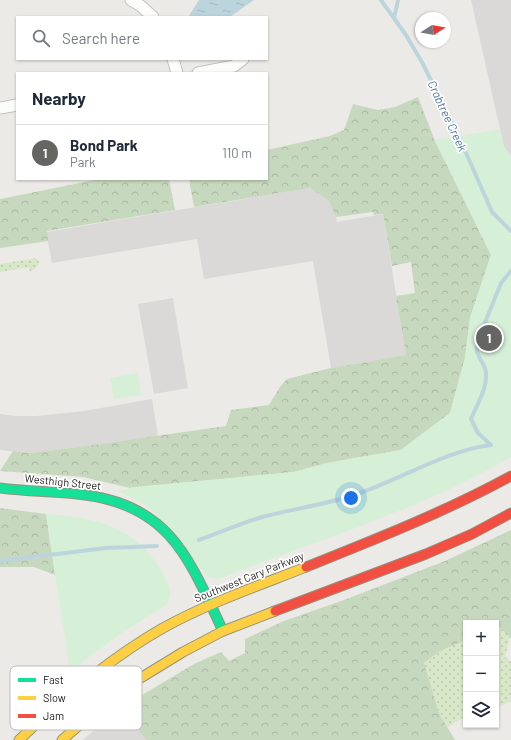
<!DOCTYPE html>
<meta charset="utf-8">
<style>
:root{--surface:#fff;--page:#f2f2f3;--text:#1f2937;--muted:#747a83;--line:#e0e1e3;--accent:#656563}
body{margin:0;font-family:Barlow,sans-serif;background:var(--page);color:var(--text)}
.controls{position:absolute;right:12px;bottom:12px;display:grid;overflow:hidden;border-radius:0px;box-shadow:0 1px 3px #0004}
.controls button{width:36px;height:36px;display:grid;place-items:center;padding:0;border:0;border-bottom:1px solid var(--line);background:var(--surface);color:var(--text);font:20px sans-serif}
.compass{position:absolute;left:415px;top:12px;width:36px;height:36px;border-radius:50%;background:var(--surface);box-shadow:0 1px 3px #0004;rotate:79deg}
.you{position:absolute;left:351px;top:498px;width:14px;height:14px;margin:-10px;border:3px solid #fff;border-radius:50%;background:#1a73e8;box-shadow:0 0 0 6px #1a73e833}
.badge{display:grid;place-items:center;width:26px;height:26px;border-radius:50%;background:var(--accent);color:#fff;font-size:13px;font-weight:700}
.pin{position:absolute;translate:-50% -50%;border:2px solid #fff;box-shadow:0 1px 4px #0006}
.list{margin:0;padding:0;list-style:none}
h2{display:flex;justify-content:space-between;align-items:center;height:52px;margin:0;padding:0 16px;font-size:17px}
h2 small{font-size:13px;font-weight:400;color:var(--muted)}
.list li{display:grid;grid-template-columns:26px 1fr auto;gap:12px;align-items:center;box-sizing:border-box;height:56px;padding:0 16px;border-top:1px solid var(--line)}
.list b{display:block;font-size:15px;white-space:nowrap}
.list p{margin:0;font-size:13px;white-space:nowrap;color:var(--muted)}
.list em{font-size:13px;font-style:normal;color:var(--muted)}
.icon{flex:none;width:22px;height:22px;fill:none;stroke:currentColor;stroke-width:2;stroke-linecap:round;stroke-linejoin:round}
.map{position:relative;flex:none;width:511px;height:740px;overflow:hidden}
.search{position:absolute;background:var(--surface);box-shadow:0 1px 3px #0004;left:16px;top:16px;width:252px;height:44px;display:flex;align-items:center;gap:10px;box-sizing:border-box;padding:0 14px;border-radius:0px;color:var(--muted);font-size:15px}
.panel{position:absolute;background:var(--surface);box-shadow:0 1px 3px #0004;left:16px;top:72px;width:252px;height:108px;border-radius:0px}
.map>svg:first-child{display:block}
</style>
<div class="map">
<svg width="511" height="740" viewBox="0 0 511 740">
<defs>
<pattern id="grass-dots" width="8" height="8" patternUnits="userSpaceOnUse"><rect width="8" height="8" fill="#d7e7c7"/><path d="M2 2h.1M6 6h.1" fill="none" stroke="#b8c6aa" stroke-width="1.8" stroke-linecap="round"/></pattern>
<pattern id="forest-crowns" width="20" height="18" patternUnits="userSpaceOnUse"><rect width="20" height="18" fill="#c6d8bd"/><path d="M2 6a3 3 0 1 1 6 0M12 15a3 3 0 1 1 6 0" fill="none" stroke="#aab9a2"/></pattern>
<pattern id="water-ripples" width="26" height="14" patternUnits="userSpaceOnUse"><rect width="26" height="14" fill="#bcd5dc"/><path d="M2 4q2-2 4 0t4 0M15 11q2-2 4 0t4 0" fill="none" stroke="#a1b6bc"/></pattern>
</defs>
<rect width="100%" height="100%" fill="#eceae6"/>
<path fill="#dbd9d7" d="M471,0H511V156L504,147Z
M122,707L146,740H83Z"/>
<path fill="#dad9d7" d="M310,188L329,201L336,216L337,222L383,214L406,355L331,368L313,261L204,279L197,239L52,263L46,232Z
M173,298L188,388L154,394L138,304Z
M152,399L158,436L72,448L30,453L0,450V414L16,416H37L84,411Z"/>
<path fill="url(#grass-dots)" d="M36,258L39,260C39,266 35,269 30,272L29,267L0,272V264Z
M500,627L510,637L505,657L511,662V701L496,708V629Z
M466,640V716L448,727L439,713L424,663L440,651Z"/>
<path fill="url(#forest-crowns)" d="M418,97L435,141L491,255L470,318L465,358L450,413L401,450L327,463L294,472L130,488L83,477L0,471L13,451L30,453L72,448L226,426L231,410L269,405L280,387L287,379L331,368L406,355L396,296L415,293L411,262L392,266L383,214L374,215L373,212L336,217L329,201L310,188L194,207L189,179H267V150L330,136L344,130L353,104L378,110L395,107Z
M100,179H169L175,210L47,231L48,241L0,248V199Z
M0,508L46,514L55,575L34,567H0Z
M511,530V638L500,627L496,629V623H466V640L440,651L424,663L439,713L455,740H146L122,707L194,664L221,652L229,661L245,653V639L284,621L344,600L445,561Z"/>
<path fill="#d5f0d6" d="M500,129L504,147L511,156V457C421,510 319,539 222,578L216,579L207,576L152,510L136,500L118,491L134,487L294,472L327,463L401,450L450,413L465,358L470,318L491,255L435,140Z
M137,373L141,395L114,399L110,378Z
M46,514C97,518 136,526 163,574C169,585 174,594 166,605L123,632L70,671Z"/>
<path fill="url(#water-ripples)" d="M199,0H254L230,17H189L190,14Z"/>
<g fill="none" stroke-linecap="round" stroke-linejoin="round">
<path stroke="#bcd5dc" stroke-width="4" d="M381,0L406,35L423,64L463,146L492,212L511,231
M394,18L398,0
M491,445L478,433L471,419C477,404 490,385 485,368C483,363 478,357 477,351C476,345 481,338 482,330L501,283L511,271
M199,540C219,533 239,524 259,518C291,509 325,505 357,494C402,479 444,451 491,445
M0,561L106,548L157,546"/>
<g stroke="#c3c2c0" stroke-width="13">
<path id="street" d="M131,0L141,6L153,17
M173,59L177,73
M198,73L234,66L243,59
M0,108L17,105"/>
</g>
<g stroke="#92947f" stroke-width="11">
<path id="fast" d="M0,488C28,492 57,491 85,495C171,506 190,561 223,631"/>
</g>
<g stroke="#92947f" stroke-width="11">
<path id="slow" d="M19,740C63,698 110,658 163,628C208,603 258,586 306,567
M62,740L104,704L134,682L183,652L223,631L275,611"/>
</g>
<g stroke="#92947f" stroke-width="11">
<path id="jam" d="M306,567C376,539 445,512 511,476
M275,611L426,554L472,534L511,513"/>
</g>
<use href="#street" stroke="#fcfcfb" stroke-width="11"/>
<use href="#fast" stroke="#16e098" stroke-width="9"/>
<use href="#slow" stroke="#ffcf43" stroke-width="9"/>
<use href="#jam" stroke="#f24e42" stroke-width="9"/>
</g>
<g text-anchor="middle" stroke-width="3.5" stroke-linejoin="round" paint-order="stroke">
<g font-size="11" fill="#1d1d1d" stroke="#fff">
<text transform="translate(63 482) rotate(6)" y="4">Westhigh Street</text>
<text transform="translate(249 577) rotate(-22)" y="4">Southwest Cary Parkway</text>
</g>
<g font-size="12" font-style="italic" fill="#5078a6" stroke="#fff">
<text transform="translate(447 116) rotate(65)" y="4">Crabtree Creek</text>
</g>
</g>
<rect x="10" y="666" width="132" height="64" rx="6" fill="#fff" stroke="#bbb" stroke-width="1"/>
<rect x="18" y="678" width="18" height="4" fill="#16e098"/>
<rect x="18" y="696" width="18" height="4" fill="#ffcf43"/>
<rect x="18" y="714" width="18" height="4" fill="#f24e42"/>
<g font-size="11" fill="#1d1d1d">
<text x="43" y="684">Fast</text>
<text x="43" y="702">Slow</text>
<text x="43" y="720">Jam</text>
</g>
</svg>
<div class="controls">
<button>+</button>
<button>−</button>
<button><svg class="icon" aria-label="layers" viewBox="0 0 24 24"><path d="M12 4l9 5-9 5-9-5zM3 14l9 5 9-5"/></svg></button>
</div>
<svg class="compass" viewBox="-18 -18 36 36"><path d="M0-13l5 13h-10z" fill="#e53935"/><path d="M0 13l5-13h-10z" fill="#747a83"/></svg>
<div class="you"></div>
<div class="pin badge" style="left:489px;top:338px">1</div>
<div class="search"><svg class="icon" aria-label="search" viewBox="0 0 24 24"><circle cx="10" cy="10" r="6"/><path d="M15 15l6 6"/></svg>Search here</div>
<section class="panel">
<h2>Nearby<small></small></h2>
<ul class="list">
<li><span class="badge">1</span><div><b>Bond Park</b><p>Park</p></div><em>110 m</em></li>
</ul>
</section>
</div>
